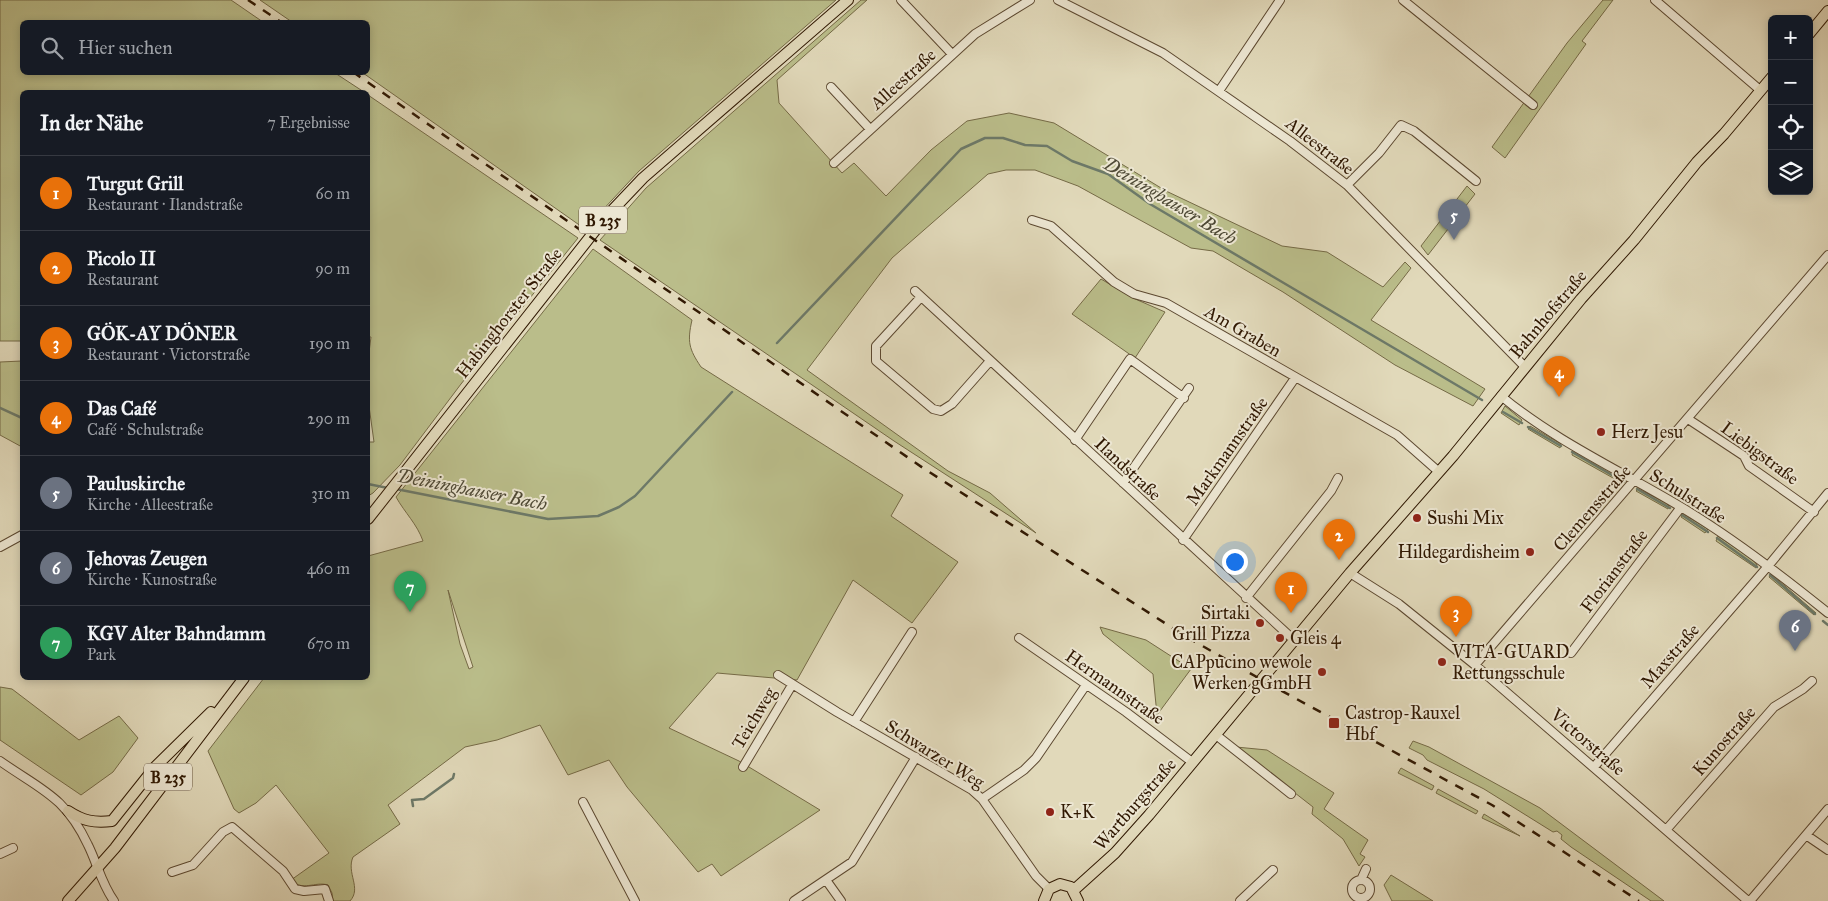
<!DOCTYPE html>
<html lang="de">
<meta charset="utf-8">
<style>
:root{--surface:#171b24;--page:#242831;--text:#f1f3f6;--muted:#9ea1a6;--line:#363941;--accent:#db2777}
body{margin:0;font-family:"IM FELL Great Primer",serif;background:var(--page);color:var(--text)}
.controls{position:absolute;right:15px;top:15px;display:grid;overflow:hidden;border-radius:8px;box-shadow:0 2px 8px #0003}
.controls button{width:45px;height:45px;display:grid;place-items:center;padding:0;border:0;border-bottom:1px solid var(--line);background:var(--surface);color:var(--text);font:25px sans-serif}
.you{position:absolute;left:1234px;top:561px;width:18px;height:18px;margin:-12px;border:4px solid #fff;border-radius:50%;background:#1a73e8;box-shadow:0 0 0 8px #1a73e833}
.badge{display:grid;place-items:center;width:32px;height:32px;border-radius:50%;background:var(--accent);color:#fff;font-size:16px;font-weight:700}
.pin{position:absolute;translate:-50% -41px;filter:drop-shadow(0 1px 2px #0008)}
.pin::after{content:'';position:absolute;top:26px;width:18px;height:15px;background:inherit;clip-path:polygon(0 0,100% 0,50% 100%)}
.list{margin:0;padding:0;list-style:none}
h2{display:flex;justify-content:space-between;align-items:center;height:65px;margin:0;padding:0 20px;font-size:21px}
h2 small{font-size:16px;font-weight:400;color:var(--muted)}
.list li{display:grid;grid-template-columns:32px 1fr auto;gap:15px;align-items:center;box-sizing:border-box;height:75px;padding:0 20px;border-top:1px solid var(--line)}
.list b{display:block;font-size:19px;white-space:nowrap}
.list p{margin:0;font-size:16px;white-space:nowrap;color:var(--muted)}
.list em{font-size:16px;font-style:normal;color:var(--muted)}
.icon{flex:none;width:28px;height:28px;fill:none;stroke:currentColor;stroke-width:2;stroke-linecap:round;stroke-linejoin:round}
.map{position:relative;flex:none;width:1828px;height:901px;overflow:hidden}
.search{position:absolute;background:var(--surface);box-shadow:0 2px 8px #0003;left:20px;top:20px;width:350px;height:55px;display:flex;align-items:center;gap:12px;box-sizing:border-box;padding:0 18px;border-radius:8px;color:var(--muted);font-size:19px}
.panel{position:absolute;background:var(--surface);box-shadow:0 2px 8px #0003;left:20px;top:90px;width:350px;height:590px;border-radius:8px}
.map>svg:first-child{display:block}
</style>
<div class="map">
<svg width="1828" height="901" viewBox="0 0 1828 901">
<rect width="100%" height="100%" fill="#e1d9ba"/>
<filter id="stains"><feTurbulence type="fractalNoise" baseFrequency=".004" numOctaves="4"/><feColorMatrix values="0 0 0 0 .2 0 0 0 0 .09 0 0 0 0 .02 0 0 0 .5 -.17"/></filter>
<radialGradient id="worn" r=".72"><stop offset=".6" stop-color="#630" stop-opacity="0"/><stop offset="1" stop-color="#630" stop-opacity=".3"/></radialGradient>
<path fill="#babd8a" stroke="#756a46" fill-rule="evenodd" d="M0,0H231L263,22H22V72L335,73L364,92H22V341H0Z
M260,0H836L639,171L585,229L363,73L368,72V22H292Z
M861,0H867L777,80L779,103L842,173L854,163L886,196L931,150L967,121L1009,113L1054,123L1166,191L1282,246L1327,252L1383,287L1405,262L1411,268L1371,320L1485,389L1473,406L1395,365L1283,292L1213,251L1191,248L1078,186L1035,170H1006L988,174L892,258L807,370L948,471L990,493L1036,533L894,441L600,240L646,188Z
M1603,0H1613L1582,41L1586,44L1505,158L1492,147L1567,43Z
M368,95L578,238L461,384L400,465L373,493L368,496V442H374L368,399V360L371,337H368Z
M1467,186L1475,194L1428,255L1421,246Z
M593,249L692,320C687,342 689,349 701,367L903,495L891,516L958,562L912,623L853,580L797,680L717,673L669,728L739,761L820,810L721,876L712,864L698,872L627,787L609,760L568,775L540,725L497,740L465,747L388,805L400,824L353,857C346,873 362,888 350,901H333L332,893L328,885C315,881 302,892 291,880L329,853L276,785L256,803L239,813L234,809L208,751L264,678H368V556L423,541C417,524 405,513 396,497ZM448,590L473,667L469,669L460,644Z
M1101,279L1133,298L1165,312L1135,358L1072,314Z
M22,361V447L0,435V362Z
M1505,406L1522,420L1519,425L1501,413Z
M1530,426L1561,444L1560,448L1528,429Z
M1573,450L1617,475L1623,480L1622,483L1572,455Z
M1638,489L1665,502L1669,506L1668,509L1636,491Z
M1683,514L1708,529L1705,533L1681,517Z
M1718,536L1753,560L1757,565L1756,568L1716,541Z
M1771,574L1816,613L1814,615L1769,577Z
M1100,627L1146,640L1191,669L1157,715L1153,674L1103,634Z
M0,687L12,689L79,740L119,716L138,738L113,772L81,795L0,740Z
M1413,741L1429,747L1540,808L1664,901H1651L1571,847L1561,839L1562,835L1557,831L1553,832L1484,789L1427,760L1423,755L1409,748Z
M1236,747L1267,750L1334,793L1324,809L1368,840L1360,854L1365,857L1359,866L1343,839L1312,814L1313,807Z
M1401,768L1434,786L1432,790L1398,773Z
M1438,789L1478,811L1476,814L1436,793Z
M1484,814L1520,836L1482,818Z
M1391,875L1433,901H1392L1384,885Z"/>
<g fill="none" stroke-linecap="round" stroke-linejoin="round">
<path stroke="#6d7968" stroke-width="2.5" d="M777,343L961,149L985,138H1003L1025,145L1047,146L1072,161L1108,174L1150,204L1482,400
M0,408L22,418
M1503,412L1522,423
M1528,427L1561,446
M1572,452L1624,482
M368,484L388,488
M396,489L548,519L598,516L619,507L635,496L732,392
M1637,489L1670,508
M1682,515L1708,532
M1717,538L1757,567
M1770,575L1815,614
M1823,621L1828,625
M413,806L412,800L424,799L453,778L454,774"/>
<g stroke="#5c4830" stroke-width="10">
<path id="minor" d="M901,0L952,54
M1058,0L1163,53L1290,141L1347,185L1525,367
M1403,0L1533,105
M1655,0L1760,90
M831,87L870,129
M1219,91L1280,0
M834,163L975,34L1030,0
M1347,185L1379,153L1401,125L1414,131L1476,181
M1032,220L1051,226L1114,282L1134,294L1166,303L1397,435L1439,472
M915,291L1295,641
M921,297L876,346V361L933,409L941,411L952,404L990,361
M1501,396C1555,441 1621,471 1681,507C1733,538 1781,575 1828,613
M1688,419L1744,456L1749,466L1814,512
M1075,440L1130,359L1184,398
M1123,483L1189,388
M1183,540L1295,378
M0,547L22,535
M1350,573L1399,604L1475,665L1748,901
M1246,598L1331,491L1338,478
M1019,638L1126,712L1192,762
M1571,653L1681,507
M1475,665L1828,255
M778,675L837,712L972,790L982,799L1036,876L1049,889
M854,722L912,632
M1216,735L1291,794
M0,761C41,790 65,796 88,845C97,863 102,885 114,901
M743,767L792,685
M1594,767L1769,565L1828,493
M982,799L1024,770L1036,758L1086,685
M583,802L635,901
M1666,830L1774,707L1803,689L1812,681
M1806,835L1828,850
M0,854L13,848
M172,872L193,865L223,832L232,827L283,871L295,889L304,891L325,889L329,901
M1352 889a9 9 0 1 1 18 0a9 9 0 1 1-18 0Z
M826,880L841,901
M1361,880L1366,869
M794,901L852,862L916,757
M1240,901L1273,870
M1750,901L1828,809"/>
</g>
<g stroke="#301802" stroke-width="12">
<path id="major" d="M1809,34L1828,11
M368,519L605,218L643,178L848,0
M68,811C83,821 94,823 112,821L155,767L211,712
M1074,890L1115,853L1149,815L1350,573L1453,456L1581,299L1634,240L1697,162L1724,134L1772,77
M68,901L115,848L244,678
M1044,901L1049,889L1060,884L1071,887L1078,901"/>
</g>
<use href="#minor" stroke="#ece6d2" stroke-width="8"/>
<use href="#major" stroke="#e1d9ba" stroke-width="10"/>
<path stroke="#301802" stroke-width="2.5" stroke-dasharray="9 9" stroke-linecap="butt" d="M248,0L281,22
M353,72L923,468L1185,636L1269,684L1492,805L1639,901"/>
</g>
<g fill="#8f2418" stroke="#ece6d2" stroke-width="2">
<circle cx="1601" cy="432" r="5"/>
<circle cx="1417" cy="518" r="5"/>
<circle cx="1530" cy="552" r="5"/>
<circle cx="1260" cy="623" r="5"/>
<circle cx="1280" cy="638" r="5"/>
<circle cx="1442" cy="662" r="5"/>
<circle cx="1322" cy="672" r="5"/>
<rect x="1328" y="717" width="12" height="12" rx="2.5"/>
<circle cx="1050" cy="812" r="5"/>
</g>
<g text-anchor="middle" stroke-width="4" stroke-linejoin="round" paint-order="stroke">
<g fill="#ece6d2" stroke="#685640" stroke-width="1">
<rect x="579" y="206.5" width="48" height="27" rx="4"/>
<rect x="144" y="763.5" width="48" height="27" rx="4"/>
</g>
<g font-size="16" font-weight="bold" fill="#301802">
<text x="603" y="226">B 235</text>
<text x="168" y="783">B 235</text>
</g>
<g font-size="18" fill="#301802" stroke="#ece6d2">
<text transform="translate(903 79) rotate(-42)" y="6">Alleestraße</text>
<text transform="translate(1320 146) rotate(38)" y="6">Alleestraße</text>
<text transform="translate(509 313) rotate(-52)" y="6">Habinghorster Straße</text>
<text transform="translate(1548 314) rotate(-50)" y="6">Bahnhofstraße</text>
<text transform="translate(1243 331) rotate(30)" y="6">Am Graben</text>
<text transform="translate(1227 451) rotate(-55)" y="6">Markmannstraße</text>
<text transform="translate(1760 453) rotate(37)" y="6">Liebigstraße</text>
<text transform="translate(1128 469) rotate(43)" y="6">Ilandstraße</text>
<text transform="translate(1688 496) rotate(32)" y="6">Schulstraße</text>
<text transform="translate(1592 508) rotate(-49)" y="6">Clemensstraße</text>
<text transform="translate(1614 571) rotate(-53)" y="6">Florianstraße</text>
<text transform="translate(1670 656) rotate(-49)" y="6">Maxstraße</text>
<text transform="translate(1115 687) rotate(35)" y="6">Hermannstraße</text>
<text transform="translate(754 718) rotate(-59)" y="6">Teichweg</text>
<text transform="translate(1724 741) rotate(-49)" y="6">Kunostraße</text>
<text transform="translate(1588 742) rotate(41)" y="6">Victorstraße</text>
<text transform="translate(935 754) rotate(32)" y="6">Schwarzer Weg</text>
<text transform="translate(1135 804) rotate(-49)" y="6">Wartburgstraße</text>
</g>
<g font-size="18" fill="#301802" stroke="#ece6d2" text-anchor="start">
<text x="1611" y="438">Herz Jesu</text>
<text x="1427" y="524">Sushi Mix</text>
<text x="1520" y="558" text-anchor="end">Hildegardisheim</text>
<text x="1250" y="619" text-anchor="end">Sirtaki<tspan x="1250" dy="21">Grill Pizza</tspan></text>
<text x="1290" y="644">Gleis 4</text>
<text x="1452" y="658">VITA-GUARD<tspan x="1452" dy="21">Rettungsschule</tspan></text>
<text x="1312" y="668" text-anchor="end">CAPpucino wewole<tspan x="1312" dy="21">Werken gGmbH</tspan></text>
<text x="1345" y="719">Castrop-Rauxel<tspan x="1345" dy="21">Hbf</tspan></text>
<text x="1060" y="818">K+K</text>
</g>
<g font-size="19" font-style="italic" fill="#4e4935" stroke="#ece6d2">
<text transform="translate(1170 200) rotate(31)" y="7">Deininghauser Bach</text>
<text transform="translate(472 489) rotate(11)" y="7">Deininghauser Bach</text>
</g>
</g>
<rect width="100%" height="100%" filter="url(#stains)"/>
<rect width="100%" height="100%" fill="url(#worn)"/>
</svg>
<div class="controls">
<button>+</button>
<button>−</button>
<button><svg class="icon" aria-label="locate" viewBox="0 0 24 24"><circle cx="12" cy="12" r="6"/><path d="M12 2v4M12 18v4M2 12h4M18 12h4"/></svg></button>
<button><svg class="icon" aria-label="layers" viewBox="0 0 24 24"><path d="M12 4l9 5-9 5-9-5zM3 14l9 5 9-5"/></svg></button>
</div>
<div class="you"></div>
<div class="pin badge" style="left:1291px;top:613px;background:#e8710a">1</div>
<div class="pin badge" style="left:1339px;top:560px;background:#e8710a">2</div>
<div class="pin badge" style="left:1456px;top:637px;background:#e8710a">3</div>
<div class="pin badge" style="left:1559px;top:397px;background:#e8710a">4</div>
<div class="pin badge" style="left:1454px;top:240px;background:#6b7280">5</div>
<div class="pin badge" style="left:1795px;top:651px;background:#6b7280">6</div>
<div class="pin badge" style="left:410px;top:612px;background:#2e9e5b">7</div>
<div class="search"><svg class="icon" aria-label="search" viewBox="0 0 24 24"><circle cx="10" cy="10" r="6"/><path d="M15 15l6 6"/></svg>Hier suchen</div>
<section class="panel">
<h2>In der Nähe<small>7 Ergebnisse</small></h2>
<ul class="list">
<li><span class="badge" style="background:#e8710a">1</span><div><b>Turgut Grill</b><p>Restaurant · Ilandstraße</p></div><em>60 m</em></li>
<li><span class="badge" style="background:#e8710a">2</span><div><b>Picolo II</b><p>Restaurant</p></div><em>90 m</em></li>
<li><span class="badge" style="background:#e8710a">3</span><div><b>GÖK-AY DÖNER</b><p>Restaurant · Victorstraße</p></div><em>190 m</em></li>
<li><span class="badge" style="background:#e8710a">4</span><div><b>Das Café</b><p>Café · Schulstraße</p></div><em>290 m</em></li>
<li><span class="badge" style="background:#6b7280">5</span><div><b>Pauluskirche</b><p>Kirche · Alleestraße</p></div><em>310 m</em></li>
<li><span class="badge" style="background:#6b7280">6</span><div><b>Jehovas Zeugen</b><p>Kirche · Kunostraße</p></div><em>460 m</em></li>
<li><span class="badge" style="background:#2e9e5b">7</span><div><b>KGV Alter Bahndamm</b><p>Park</p></div><em>670 m</em></li>
</ul>
</section>
</div>
